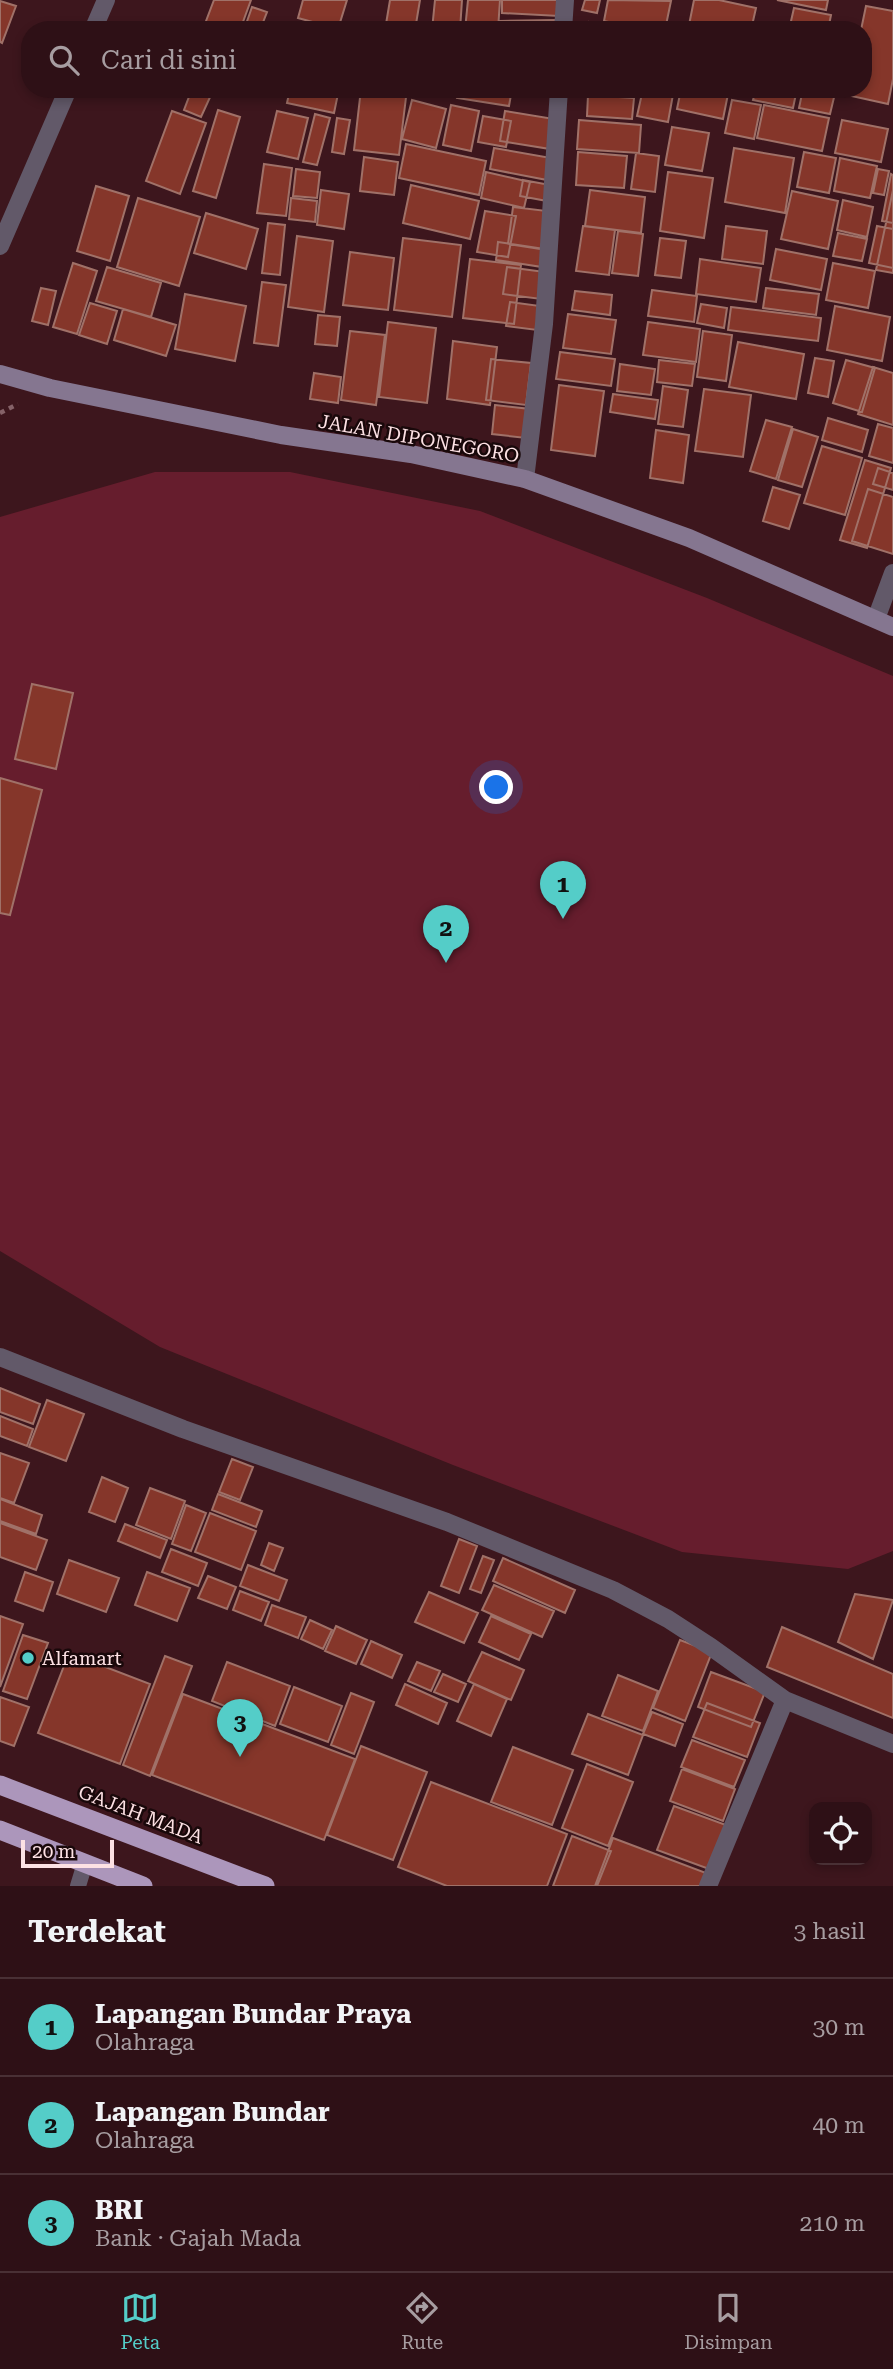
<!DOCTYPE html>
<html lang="id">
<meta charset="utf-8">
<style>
:root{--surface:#2e1016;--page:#36191f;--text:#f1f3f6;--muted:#a79da1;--line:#493035;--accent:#54cdc8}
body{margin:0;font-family:"Roboto Serif",serif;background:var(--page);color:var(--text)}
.controls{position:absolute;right:21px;bottom:21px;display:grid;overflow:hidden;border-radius:14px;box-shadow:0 4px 10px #0003}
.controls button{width:63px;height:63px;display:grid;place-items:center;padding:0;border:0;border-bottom:2px solid var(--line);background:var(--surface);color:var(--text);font:35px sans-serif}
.scale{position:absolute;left:21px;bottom:18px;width:93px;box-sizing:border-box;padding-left:7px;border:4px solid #fde1e4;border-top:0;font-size:19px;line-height:24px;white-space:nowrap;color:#fde1e4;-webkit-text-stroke:5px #19080a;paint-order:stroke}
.you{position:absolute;left:497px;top:788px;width:24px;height:24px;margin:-18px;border:5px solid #fff;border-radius:50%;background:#1a73e8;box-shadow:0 0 0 10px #1a73e833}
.badge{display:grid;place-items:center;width:46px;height:46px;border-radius:50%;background:var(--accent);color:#111;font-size:23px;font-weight:700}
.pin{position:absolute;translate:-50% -58px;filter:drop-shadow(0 2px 4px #0008)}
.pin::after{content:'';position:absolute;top:37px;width:24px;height:21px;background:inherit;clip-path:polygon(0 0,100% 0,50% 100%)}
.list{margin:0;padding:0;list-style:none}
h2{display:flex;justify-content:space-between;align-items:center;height:91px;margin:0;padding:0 28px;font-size:30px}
h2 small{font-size:23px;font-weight:400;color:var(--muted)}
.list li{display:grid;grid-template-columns:46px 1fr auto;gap:21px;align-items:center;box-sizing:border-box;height:98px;padding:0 28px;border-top:2px solid var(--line)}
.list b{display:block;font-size:26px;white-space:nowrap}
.list p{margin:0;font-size:23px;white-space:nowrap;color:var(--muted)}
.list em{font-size:23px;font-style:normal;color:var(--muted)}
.icon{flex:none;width:38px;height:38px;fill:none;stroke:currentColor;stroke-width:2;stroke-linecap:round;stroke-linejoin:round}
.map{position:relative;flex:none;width:893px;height:1886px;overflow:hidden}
.search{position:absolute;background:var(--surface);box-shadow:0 4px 10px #0003;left:21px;right:21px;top:21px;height:77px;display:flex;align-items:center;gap:18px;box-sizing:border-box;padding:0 24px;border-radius:28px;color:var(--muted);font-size:26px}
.sheet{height:385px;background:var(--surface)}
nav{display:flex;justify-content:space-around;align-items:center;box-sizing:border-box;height:98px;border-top:2px solid var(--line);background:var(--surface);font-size:19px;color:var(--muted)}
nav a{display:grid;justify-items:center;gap:4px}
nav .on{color:var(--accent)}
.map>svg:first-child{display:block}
</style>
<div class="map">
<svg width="893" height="1886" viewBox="0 0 893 1886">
<rect width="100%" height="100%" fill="#3d161d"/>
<path fill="#661d2d" d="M155,472H290L480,511L707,598L893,676V1551L848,1569L682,1552L453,1465L160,1347L0,1251V517Z"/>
<path fill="#85362a" stroke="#a07168" stroke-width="2" d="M214,0H251L240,30L203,29Z
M303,0H347L338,29L298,18Z
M390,0H420L415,30H385Z
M435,0H462L460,30H432Z
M468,0H500L498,30H465Z
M502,0H560L559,16L502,13Z
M585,0H600L597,13L582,10Z
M608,0L671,1L665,30H644L604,21Z
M694,0H719L756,8L751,30H688Z
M777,0H828L826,10Z
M0,1L16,6L2,43L0,42Z
M866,6L893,11V79L888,104L847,95L848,89H863V30H861Z
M252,7L267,12L260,30H244Z
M794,8L831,15L828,30H789Z
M557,20V30H500V21Z
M589,22L625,30H588Z
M192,89L211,95L201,117L184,110Z
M290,89H339L334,113L287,103Z
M361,89H407L399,155L354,150Z
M458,89H512L509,106L457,98Z
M643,89H674L668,122L637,116Z
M681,89H729L723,119L677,109Z
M756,89H797L793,108L753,100Z
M803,89H836L830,114L799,108Z
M588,95L634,98L632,119L587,116Z
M412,100L446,109L436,148L402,139Z
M732,100L761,105L754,139L725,133Z
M451,105L479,111L471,151L443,145Z
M764,105L829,118L822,151L757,138Z
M218,110L240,117L216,198L193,191Z
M172,111L206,123L180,194L146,181Z
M277,111L308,118L298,159L267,152Z
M505,111L554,119L550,149L500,141Z
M315,114L330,118L317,165L303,162Z
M483,116L511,121L506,147L478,142Z
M337,118L350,120L344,154L332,152Z
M579,120L641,125L639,153L577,149Z
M842,120L888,129L881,162L835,153Z
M672,127L709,133L702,171L665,165Z
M406,144L486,161L479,195L399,178Z
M494,148L551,158L547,180L490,169Z
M734,148L794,158L785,213L725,202Z
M578,152L627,156L624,188L576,185Z
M804,152L836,158L829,193L797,187Z
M636,153L659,156L655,192L631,189Z
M364,157L398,162L394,195L360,191Z
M840,158L877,166L870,198L834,191Z
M264,164L292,168L286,216L257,213Z
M296,169L320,172L317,198L293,196Z
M878,169L889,171L884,195L873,193Z
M486,172L530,182L524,208L481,198Z
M668,172L713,178L704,238L660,231Z
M891,174L893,175V223L882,221Z
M523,180L550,185L547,201L520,196Z
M411,185L479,201L470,239L403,223Z
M96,186L129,196L110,261L77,251Z
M321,190L349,194L344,229L317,225Z
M590,190L645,197L641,233L585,226Z
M893,190V273L876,270Z
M792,191L838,201L828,249L781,239Z
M138,198L200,217L179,286L117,267Z
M291,198L317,201L315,222L289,219Z
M843,200L873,207L867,237L837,230Z
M513,207L547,211L541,249L508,244Z
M485,211L516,216L508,257L477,252Z
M206,213L258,229L246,269L194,253Z
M268,223L285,225L280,275L262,273Z
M583,226L615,230L609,275L576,271Z
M726,226L767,231L763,264L722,259Z
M877,226L893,229V268L869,263Z
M618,231L643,234L638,276L612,273Z
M838,233L867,239L862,261L833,256Z
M297,236L333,241L324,312L288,307Z
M403,238L461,245L452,317L394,310Z
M660,238L686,241L681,278L655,275Z
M498,242L545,249L542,267L496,260Z
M776,249L827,259L821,290L770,280Z
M350,252L394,258L388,310L343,305Z
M470,259L521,265L514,324L463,318Z
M700,259L761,268L756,302L696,294Z
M73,263L97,271L77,334L53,327Z
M833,263L875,271L868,308L826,300Z
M107,267L161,283L151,317L96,301Z
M507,267L545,272L541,299L503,294Z
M262,282L286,285L278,346L254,343Z
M41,288L56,291L48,325L32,321Z
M766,288L819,294L816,315L763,308Z
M652,290L697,296L694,322L648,316Z
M575,291L612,295L610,315L572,310Z
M185,294L246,306L235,361L175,349Z
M510,302L540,306L537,330L506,326Z
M90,303L117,311L107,344L79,335Z
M701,304L727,308L724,328L697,323Z
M835,306L890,317L882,361L827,350Z
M731,307L821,318L818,341L728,330Z
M123,309L176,325L166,356L114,340Z
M568,314L616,320L611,354L563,348Z
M318,315L340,317L337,346L315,344Z
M388,322L436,328L427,403L379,397Z
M648,322L700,329L696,362L643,355Z
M350,331L385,335L376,405L341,400Z
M703,331L732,335L726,381L697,377Z
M453,341L497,347L490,405L447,399Z
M738,342L804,354L796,399L729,387Z
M560,352L615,359L611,386L556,379Z
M815,358L834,361L828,397L808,393Z
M491,359L531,363L526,405L486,400Z
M659,360L695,364L692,386L657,382Z
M846,360L875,368L862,412L833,403Z
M620,364L655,369L651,395L617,391Z
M873,367L893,373V425L858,414Z
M314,373L341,377L338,403L310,399Z
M559,385L604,391L595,456L551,450Z
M663,386L688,390L683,427L658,424Z
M704,389L751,395L743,457L695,451Z
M613,394L658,400L655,419L610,412Z
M495,405L530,409L526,438L492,434Z
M828,418L868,430L862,452L822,440Z
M766,420L792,427L776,479L750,471Z
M878,424L893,428V463L869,456Z
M793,429L818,437L802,487L778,480Z
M656,430L689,435L683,483L650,478Z
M822,446L862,458L845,515L804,503Z
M865,460L891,468L867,548L840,540Z
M878,468L893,473V490L873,484Z
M773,487L800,495L789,529L763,521Z
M868,489L893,497V554L852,541Z
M32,684L73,693L56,769L15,759Z
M0,778L42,790L10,915L0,913Z
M0,1388L40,1404L33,1424L0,1412Z
M47,1400L84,1414L66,1461L29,1447Z
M0,1416L33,1429L27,1446L0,1436Z
M0,1453L29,1463L14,1503L0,1498Z
M232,1459L253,1467L240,1500L219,1492Z
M102,1477L128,1488L115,1522L89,1512Z
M150,1488L185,1501L171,1539L136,1525Z
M218,1494L262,1511L256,1527L212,1510Z
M0,1499L42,1515L36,1534L0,1521Z
M186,1505L206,1513L191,1551L172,1544Z
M210,1513L256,1531L241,1570L195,1552Z
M0,1523L47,1540L36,1570L0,1557Z
M125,1524L167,1540L160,1558L118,1541Z
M459,1539L477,1546L459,1593L441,1586Z
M269,1543L283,1548L274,1571L261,1565Z
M171,1549L207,1563L198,1586L162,1572Z
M483,1556L494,1560L481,1593L470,1589Z
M503,1558L575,1590L565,1613L493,1581Z
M69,1560L119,1578L106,1612L57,1594Z
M248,1565L287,1580L279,1601L240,1586Z
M25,1572L53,1582L43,1611L15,1601Z
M147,1572L190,1588L177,1621L135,1605Z
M208,1576L236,1587L227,1609L198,1598Z
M494,1585L554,1611L542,1637L482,1610Z
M240,1591L269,1602L261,1621L233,1610Z
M429,1592L478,1613L464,1643L415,1622Z
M855,1594L893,1600L873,1659L838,1642Z
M272,1605L306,1617L298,1638L265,1625Z
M0,1616L23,1624L0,1687Z
M491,1616L531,1634L519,1660L479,1642Z
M310,1620L332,1630L323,1649L301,1639Z
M336,1626L367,1640L356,1664L325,1651Z
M782,1627L893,1674V1718L767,1667Z
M23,1635L48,1643L27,1699L3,1691Z
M680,1640L712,1652L685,1721L653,1708Z
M371,1641L402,1655L392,1678L361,1664Z
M482,1652L524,1670L511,1700L468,1681Z
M69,1653L150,1684L120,1764L38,1733Z
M165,1656L192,1666L150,1776L123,1765Z
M227,1662L290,1686L275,1726L212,1701Z
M417,1662L440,1671L431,1691L408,1681Z
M711,1672L765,1692L751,1727L698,1707Z
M443,1674L466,1684L458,1702L434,1692Z
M618,1675L658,1691L643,1731L602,1716Z
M405,1684L447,1703L438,1724L396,1705Z
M474,1684L507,1699L491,1736L457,1721Z
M294,1687L342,1706L328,1742L280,1724Z
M351,1693L374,1702L354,1754L331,1745Z
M183,1694L355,1759L324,1840L152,1775Z
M0,1697L29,1707L14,1746L0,1741Z
M707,1703L760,1723L747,1757L693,1737Z
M652,1712L683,1724L675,1746L643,1734Z
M588,1714L643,1735L628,1775L572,1754Z
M692,1740L745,1760L734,1787L681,1767Z
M361,1746L427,1772L393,1860L327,1835Z
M513,1747L573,1770L552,1825L491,1802Z
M587,1764L633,1782L608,1846L562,1828Z
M682,1769L735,1789L723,1821L670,1801Z
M431,1782L567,1834L547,1886H447L398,1867Z
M674,1806L726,1825L709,1869L657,1850Z
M572,1836L611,1851L597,1886H553Z
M613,1838L706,1873L701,1886H595Z"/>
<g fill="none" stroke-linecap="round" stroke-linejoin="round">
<path stroke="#856268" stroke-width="4.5" stroke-dasharray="5 5" stroke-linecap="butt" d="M0,413L18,404"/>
<path stroke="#625969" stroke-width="16" d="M78,1886L85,1863"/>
<path stroke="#625969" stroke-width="18" d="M93,30L106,0
M563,30L565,0
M0,246L68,89
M525,479L544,324L559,89
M876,619L893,573
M0,1357L183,1429L447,1522L613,1590L668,1619L711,1647L785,1700L893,1744
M708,1886L785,1700"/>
<path stroke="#857690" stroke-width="18" d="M0,374L50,388L281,435L411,454L525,479L689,538L893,627"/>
<path stroke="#ac96bb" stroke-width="19" d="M0,1785L265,1886
M0,1830L143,1886"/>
</g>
<circle fill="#54cdc8" stroke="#19080a" stroke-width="2.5" cx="28" cy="1658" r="7"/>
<g text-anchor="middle" stroke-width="5" stroke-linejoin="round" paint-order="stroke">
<g font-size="19" fill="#fde1e4" stroke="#19080a">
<text transform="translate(419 438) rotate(10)" y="7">JALAN DIPONEGORO</text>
<text transform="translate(141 1814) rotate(21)" y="7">GAJAH MADA</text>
</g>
<g font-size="19" fill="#fde1e4" stroke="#19080a" text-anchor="start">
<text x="42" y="1665">Alfamart</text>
</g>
</g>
</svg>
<div class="controls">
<button><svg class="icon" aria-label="locate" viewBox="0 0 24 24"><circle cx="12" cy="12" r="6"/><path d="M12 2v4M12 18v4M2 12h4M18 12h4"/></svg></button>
</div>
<div class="scale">20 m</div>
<div class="you"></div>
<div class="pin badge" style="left:563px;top:919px">1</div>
<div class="pin badge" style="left:446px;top:963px">2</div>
<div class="pin badge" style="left:240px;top:1757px">3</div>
<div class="search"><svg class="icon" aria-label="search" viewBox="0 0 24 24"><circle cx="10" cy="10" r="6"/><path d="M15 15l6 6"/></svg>Cari di sini</div>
</div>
<section class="sheet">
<h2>Terdekat<small>3 hasil</small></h2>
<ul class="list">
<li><span class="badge">1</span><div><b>Lapangan Bundar Praya</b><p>Olahraga</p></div><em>30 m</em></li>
<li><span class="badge">2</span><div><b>Lapangan Bundar</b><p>Olahraga</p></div><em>40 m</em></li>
<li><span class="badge">3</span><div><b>BRI</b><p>Bank · Gajah Mada</p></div><em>210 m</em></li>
</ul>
</section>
<nav>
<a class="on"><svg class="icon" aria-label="map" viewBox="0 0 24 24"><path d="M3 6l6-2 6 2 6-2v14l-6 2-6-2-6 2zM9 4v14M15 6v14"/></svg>Peta</a>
<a><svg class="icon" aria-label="directions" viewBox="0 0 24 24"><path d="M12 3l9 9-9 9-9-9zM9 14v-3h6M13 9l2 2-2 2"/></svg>Rute</a>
<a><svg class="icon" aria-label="saved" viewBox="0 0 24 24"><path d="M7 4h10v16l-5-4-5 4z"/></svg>Disimpan</a>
</nav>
